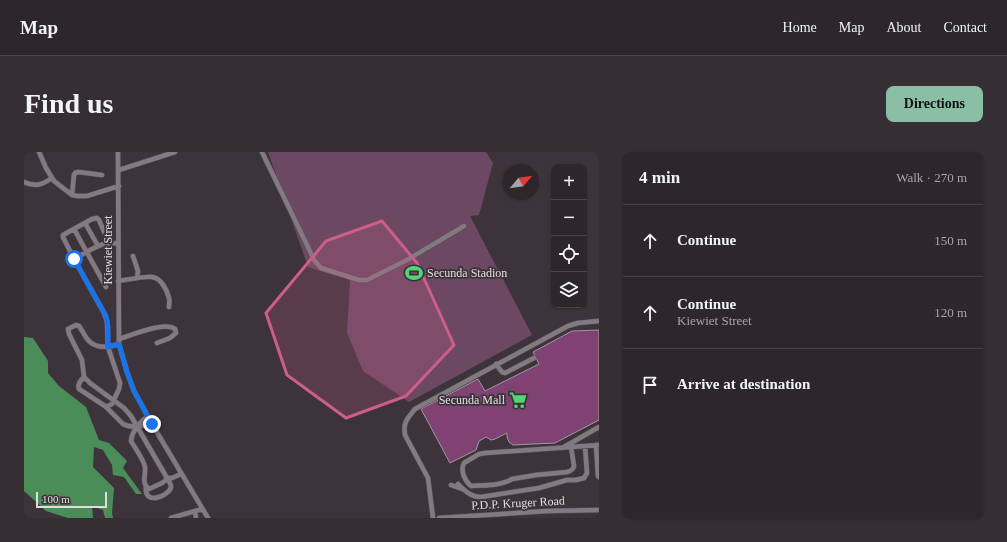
<!DOCTYPE html>
<meta charset="utf-8">
<style>
:root{--surface:#2d272c;--page:#352f34;--text:#f1f3f6;--muted:#a7a5a9;--line:#484448;--accent:#8abfa5}
body{margin:0;font-family:"Times New Roman",serif;background:var(--page);color:var(--text)}
.controls{position:absolute;right:12px;top:12px;display:grid;overflow:hidden;border-radius:8px;box-shadow:0 1px 3px #0004}
.controls button{width:36px;height:36px;display:grid;place-items:center;padding:0;border:0;border-bottom:1px solid var(--line);background:var(--surface);color:var(--text);font:20px sans-serif}
.compass{position:absolute;left:479px;top:12px;width:36px;height:36px;border-radius:50%;background:var(--surface);box-shadow:0 1px 3px #0004;rotate:61deg}
.scale{position:absolute;left:12px;bottom:10px;width:71px;box-sizing:border-box;padding-left:4px;border:2px solid #e1dcdf;border-top:0;font-size:11px;line-height:14px;white-space:nowrap;color:#e1dcdf;-webkit-text-stroke:3px #3c343a;paint-order:stroke}
.stop{position:absolute;width:12px;height:12px;margin:-9px;border:3px solid #1a73e8;border-radius:50%;background:#fff}
.stop.end{background:#1a73e8;border-color:#fff;box-shadow:0 1px 4px #0008}
.list{margin:0;padding:0;list-style:none}
h2{display:flex;justify-content:space-between;align-items:center;height:52px;margin:0;padding:0 16px;font-size:17px}
h2 small{font-size:13px;font-weight:400;color:var(--muted)}
.list li{display:grid;grid-template-columns:26px 1fr auto;gap:12px;align-items:center;box-sizing:border-box;height:72px;padding:0 16px;border-top:1px solid var(--line)}
.list b{display:block;font-size:15px;white-space:nowrap}
.list p{margin:0;font-size:13px;white-space:nowrap;color:var(--muted)}
.list em{font-size:13px;font-style:normal;color:var(--muted)}
.icon{flex:none;width:22px;height:22px;fill:none;stroke:currentColor;stroke-width:2;stroke-linecap:round;stroke-linejoin:round}
.map{position:relative;flex:none;width:575px;height:366px;overflow:hidden;border-radius:8px}
header{display:flex;align-items:center;gap:24px;box-sizing:border-box;height:56px;padding:0 20px;background:var(--surface);border-bottom:1px solid var(--line)}
header strong{font-size:19px}
nav{display:flex;gap:22px;margin-inline-start:auto;font-size:14px}
.intro{display:flex;align-items:center;justify-content:space-between;box-sizing:border-box;height:96px;padding:0 24px}
h1{margin:0;font-size:28px}
.button{padding:10px 18px;border-radius:8px;background:var(--accent);color:#111;font-size:14px;font-weight:700}
main{display:flex;gap:24px;padding:0 24px}
aside{flex:1;background:var(--surface);border-radius:8px;box-shadow:0 1px 3px #0004}
.map>svg:first-child{display:block}
</style>
<header>
<strong>Map</strong>
<nav><a>Home</a><a>Map</a><a>About</a><a>Contact</a></nav>
</header>
<div class="intro"><h1>Find us</h1><a class="button">Directions</a></div>
<main>
<div class="map">
<svg width="575" height="366" viewBox="0 0 575 366">
<rect width="100%" height="100%" fill="#3c343a"/>
<path fill="#6c4863" d="M244,0H462L469,11L455,63L446,64L508,183L385,250L339,219L323,181L326,128L284,115Z"/>
<path fill="#4b8d59" d="M0,185L9,186L24,209V221L35,234L62,255L75,288L85,291L103,309L99,316L118,342H112L100,325L89,323L88,313L79,298L70,295L69,315L90,336L88,361L89,366H81L79,358L68,354L69,366H44L22,359L0,339Z"/>
<path fill="#7f4273" stroke="#a299a0" d="M575,178V268L531,291L489,293L485,290L483,285V281L471,287L467,288L462,285L455,289L452,298L426,311L397,257L454,227L461,239L515,212L509,200L548,179Z"/>
<g fill="none" stroke-linecap="round" stroke-linejoin="round">
<g stroke="#585156" stroke-width="5.5">
<path id="minor" d="M15,0L22,16L30,29L48,43L53,44H63L95,34
M94,0L95,192L103,220L110,239L128,272L184,366
M238,0L283,93L290,108L297,116L335,128H343L383,108L440,74
M95,18L151,0
M0,30C12,35 18,33 28,26
M48,43L50,23L51,21L54,20L78,23
M61,71L74,94
M50,77L82,135
M109,104L114,119L113,126
M50,107L68,97L79,92L94,91
M94,129C103,128 119,124 128,125C137,126 143,138 145,146C146,149 145,152 145,155
M95,187C108,183 141,169 151,177L152,181L146,186L133,191
M95,192C86,195 74,197 66,190C61,186 59,179 55,174L52,173L44,177L45,182L58,208L60,225L66,231L100,256L107,264L143,326L141,329L138,331L125,337C117,331 122,324 121,315C120,308 111,296 107,289C108,278 116,270 124,264
M472,212L478,220L481,221L510,206
M60,225C57,228 53,232 55,237L81,254H84L88,252L95,237L96,231L84,195L83,169L80,161L50,107L39,85V83L68,67L73,66L75,68L85,91
M81,254L99,272C108,277 119,274 128,272
M572,293L574,324L575,325
M540,295L575,275
M547,295L550,314C549,318 547,319 543,320L512,323L488,327C477,334 460,333 447,334C441,329 436,319 440,311L455,302L461,301L575,293
M434,332C441,339 447,345 457,345L515,336L543,328H552L560,326L563,321L561,294
M427,333L438,337
M122,335C120,355 146,343 147,335C147,332 145,329 143,326H148L157,322
M171,359L172,366
M147,366L178,357
M409,366L404,326L381,283C379,270 383,267 391,257L544,174L554,171L575,169
M415,366L523,359L575,358"/>
</g>
<use href="#minor" stroke="#837980" stroke-width="4.5"/>
</g>
<g fill="none" stroke-linecap="round" stroke-linejoin="round">
<path stroke="#1a73e8" stroke-width="5" d="M50,107L82,164L84,175V195L95,192L103,220L110,239L128,272"/>
</g>
<path fill="#cd5d89" fill-opacity="0.2" stroke="#cd5d89" stroke-width="3" stroke-linejoin="round" d="M358,69L393,111L430,193L382,244L322,266L263,223L242,161L302,89Z"/>
<defs>
<g id="stadium-bare" transform="scale(1.38)"><path d="M0-5a6.5 5 0 1 0 0 10a6.5 5 0 1 0 0-10ZM-3.5-1.8h7v3.6h-7Z" fill="#51d674" stroke="#3c343a" stroke-width="2.5" paint-order="stroke"/></g>
<g id="supermarket-bare" transform="scale(1.38)"><path d="M-6-5.5h2.5l.6 2H6L4.5 2H-2.5L-4.4-4H-6ZM-1.5 3.2a1.3 1.3 0 1 0 .1 0ZM3 3.2a1.3 1.3 0 1 0 .1 0Z" fill="#51d674" stroke="#3c343a" stroke-width="2.5" paint-order="stroke"/></g>
</defs>
<g fill-rule="evenodd">
<use href="#stadium-bare" x="390" y="121"/>
<use href="#supermarket-bare" x="494" y="248"/>
</g>
<g text-anchor="middle" stroke-width="3.5" stroke-linejoin="round" paint-order="stroke">
<g font-size="12" fill="#e1dcdf" stroke="#3c343a">
<text transform="translate(84 98) rotate(-90)" y="4">Kiewiet Street</text>
<text transform="translate(494 351) rotate(-3)" y="4">P.D.P. Kruger Road</text>
</g>
<g font-size="12" fill="#e1dcdf" stroke="#3c343a" text-anchor="start">
<text x="403" y="125">Secunda Stadion</text>
<text x="481" y="252" text-anchor="end">Secunda Mall</text>
</g>
</g>
</svg>
<div class="controls">
<button>+</button>
<button>−</button>
<button><svg class="icon" aria-label="locate" viewBox="0 0 24 24"><circle cx="12" cy="12" r="6"/><path d="M12 2v4M12 18v4M2 12h4M18 12h4"/></svg></button>
<button><svg class="icon" aria-label="layers" viewBox="0 0 24 24"><path d="M12 4l9 5-9 5-9-5zM3 14l9 5 9-5"/></svg></button>
</div>
<svg class="compass" viewBox="-18 -18 36 36"><path d="M0-13l5 13h-10z" fill="#e53935"/><path d="M0 13l5-13h-10z" fill="#a7a5a9"/></svg>
<div class="scale">100 m</div>
<div class="stop" style="left:50px;top:107px"></div>
<div class="stop end" style="left:128px;top:272px"></div>
</div>
<aside>
<h2>4 min<small>Walk · 270 m</small></h2>
<ul class="list">
<li><svg class="icon" aria-label="ahead" viewBox="0 0 24 24"><path d="M12 20V5M6 11l6-6 6 6"/></svg><div><b>Continue</b></div><em>150 m</em></li>
<li><svg class="icon" aria-label="ahead" viewBox="0 0 24 24"><path d="M12 20V5M6 11l6-6 6 6"/></svg><div><b>Continue</b><p>Kiewiet Street</p></div><em>120 m</em></li>
<li><svg class="icon" aria-label="arrive" viewBox="0 0 24 24"><path d="M6 21V4h12l-3 4 3 4H6"/></svg><div><b>Arrive at destination</b></div></li>
</ul>
</aside>
</main>
